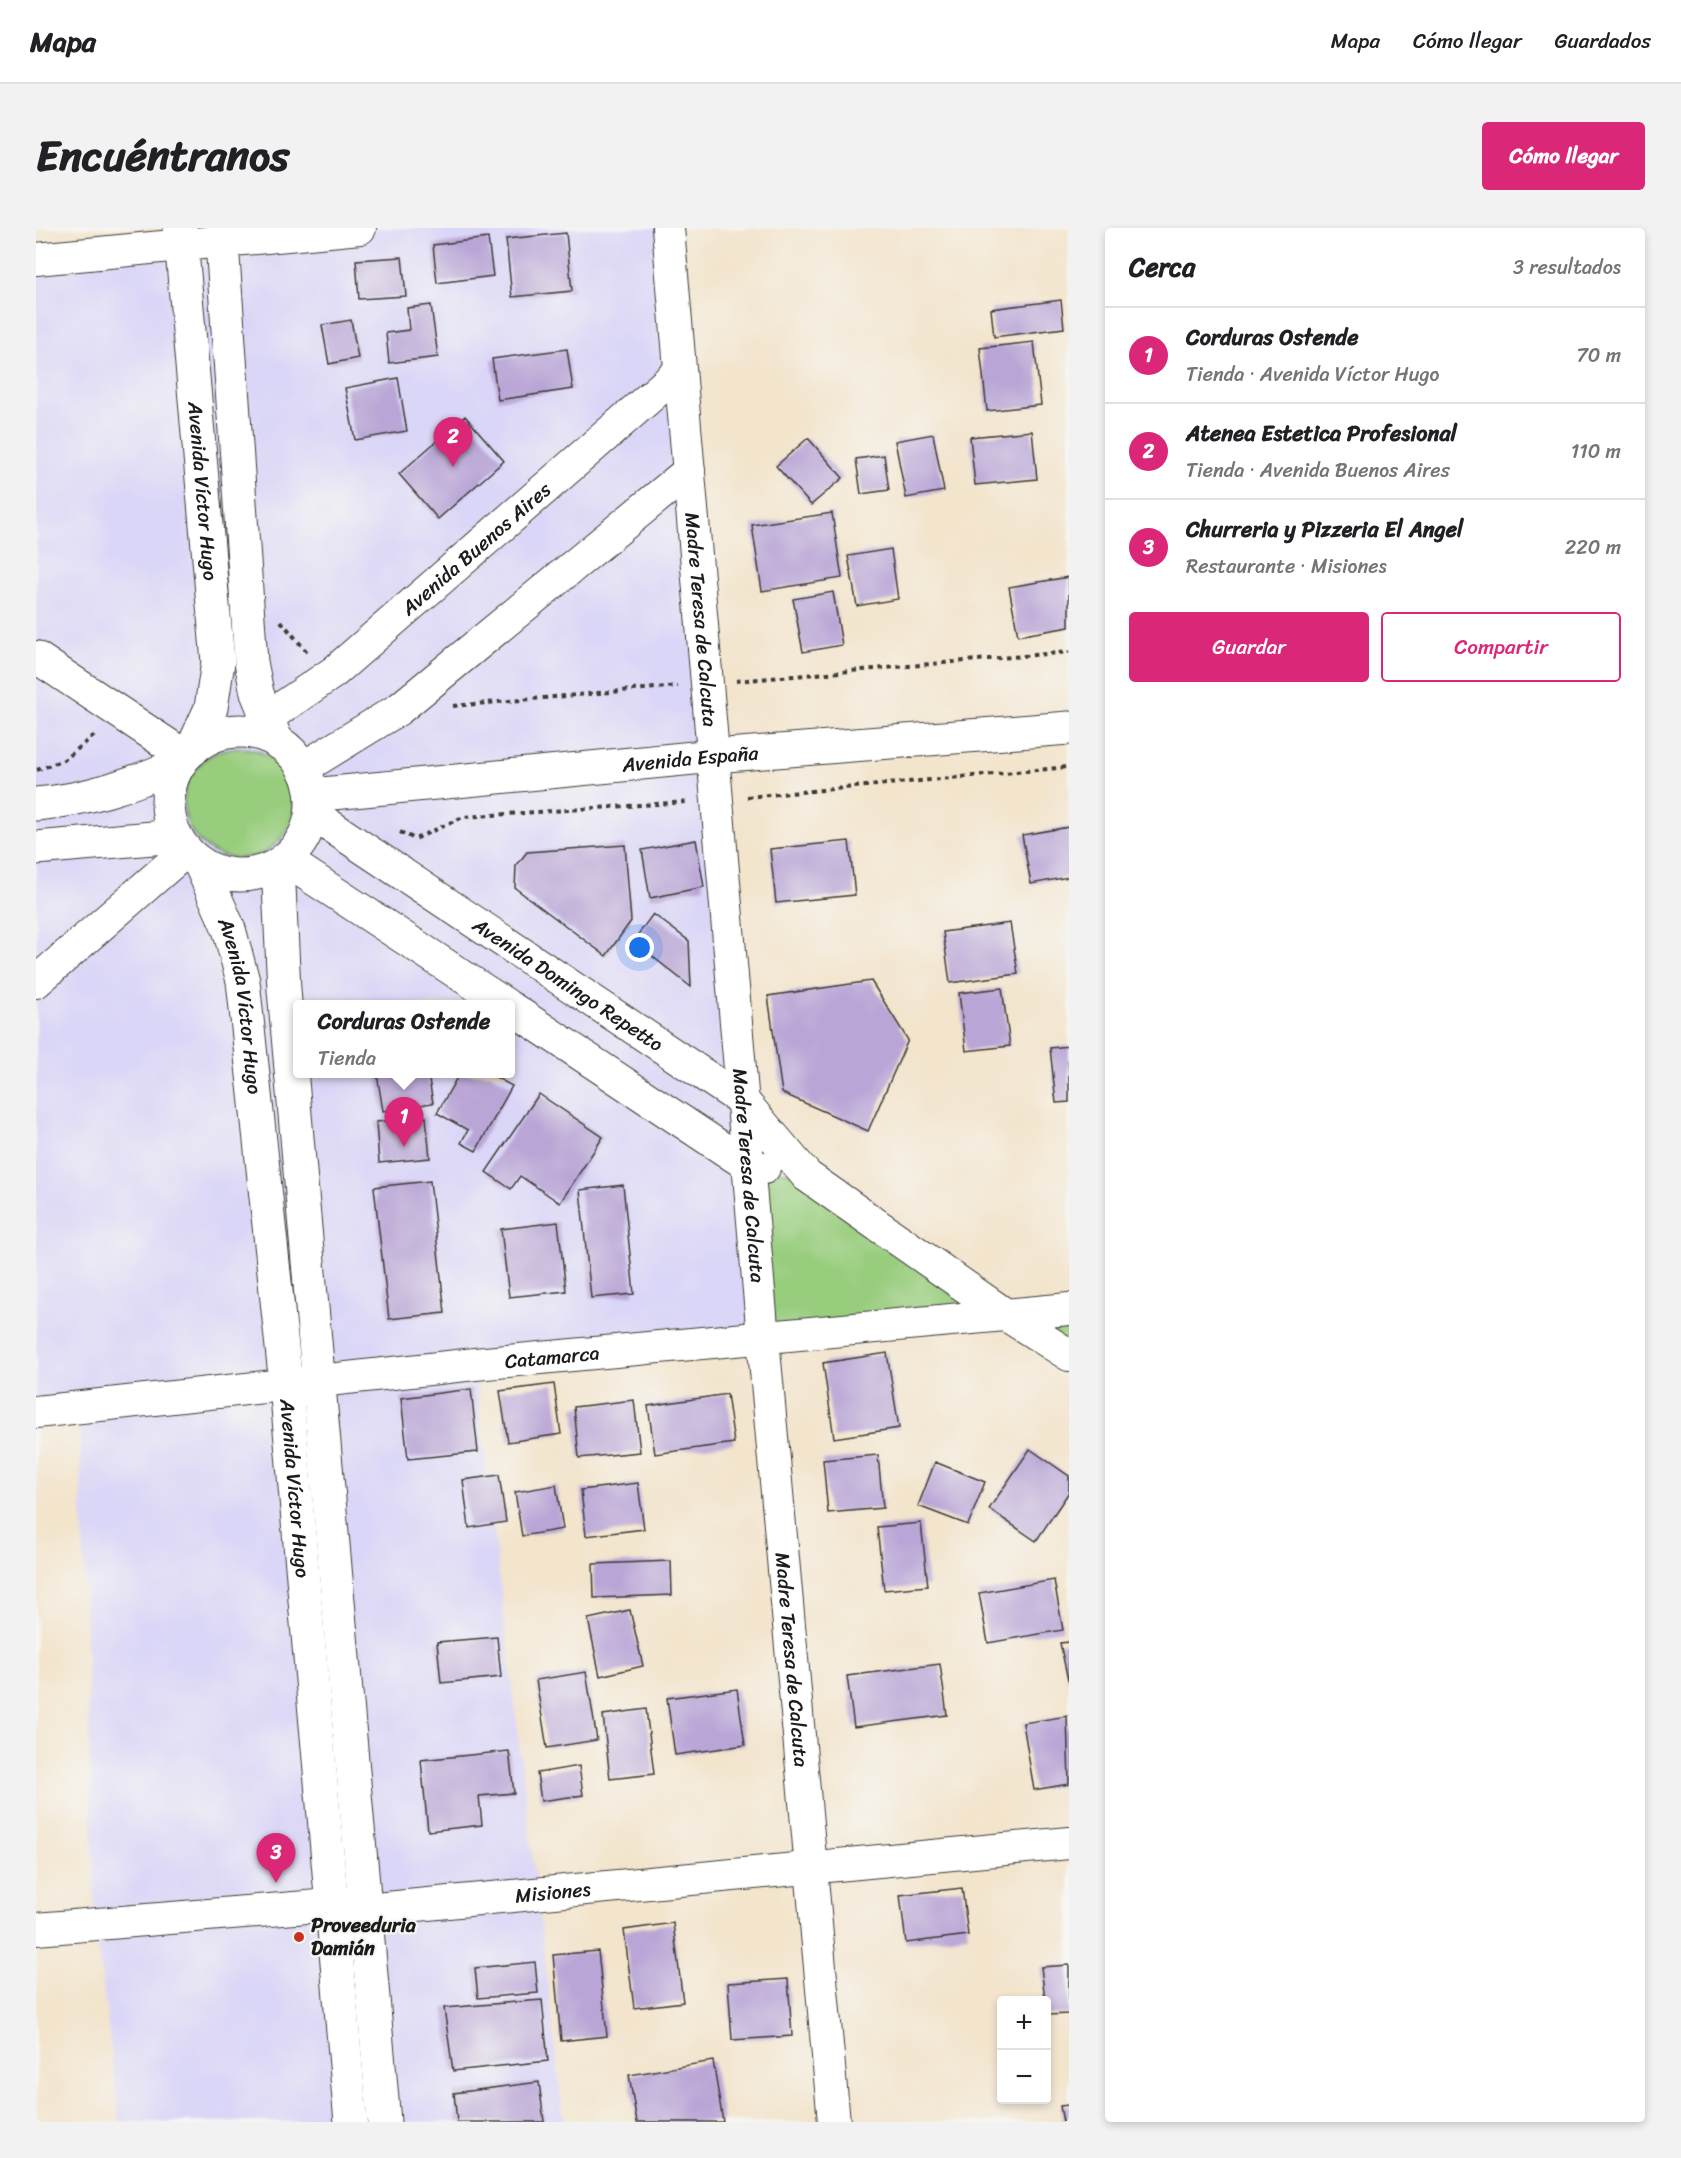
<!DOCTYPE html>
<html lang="es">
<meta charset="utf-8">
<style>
:root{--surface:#fff;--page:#f2f2f2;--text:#202124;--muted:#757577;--line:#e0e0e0;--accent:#db2777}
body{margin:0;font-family:Sriracha,sans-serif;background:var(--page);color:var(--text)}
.controls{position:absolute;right:18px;bottom:18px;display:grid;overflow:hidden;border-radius:6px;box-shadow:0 3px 9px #0003}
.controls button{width:54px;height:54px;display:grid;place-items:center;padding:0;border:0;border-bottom:2px solid var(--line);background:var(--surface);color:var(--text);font:30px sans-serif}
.you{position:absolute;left:604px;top:720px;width:21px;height:21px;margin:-15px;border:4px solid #fff;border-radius:50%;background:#1a73e8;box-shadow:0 0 0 9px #1a73e833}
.badge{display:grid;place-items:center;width:39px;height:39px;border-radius:50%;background:var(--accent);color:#fff;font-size:20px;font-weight:700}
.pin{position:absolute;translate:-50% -50px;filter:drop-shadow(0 2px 3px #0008)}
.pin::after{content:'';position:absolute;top:32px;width:21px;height:18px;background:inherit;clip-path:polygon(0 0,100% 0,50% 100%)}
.popup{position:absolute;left:257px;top:772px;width:222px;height:78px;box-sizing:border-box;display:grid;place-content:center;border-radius:6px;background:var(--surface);filter:drop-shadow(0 2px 4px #0005);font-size:20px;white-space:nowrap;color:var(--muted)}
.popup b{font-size:22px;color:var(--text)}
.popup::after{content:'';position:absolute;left:50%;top:100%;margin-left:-12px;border:12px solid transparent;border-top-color:var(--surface)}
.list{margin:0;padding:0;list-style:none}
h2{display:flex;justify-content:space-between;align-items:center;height:78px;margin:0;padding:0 24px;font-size:26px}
h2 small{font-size:20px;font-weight:400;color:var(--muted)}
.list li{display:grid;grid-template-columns:39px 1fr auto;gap:18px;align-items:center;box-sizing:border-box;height:96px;padding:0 24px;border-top:2px solid var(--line)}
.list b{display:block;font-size:22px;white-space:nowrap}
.list p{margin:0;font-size:20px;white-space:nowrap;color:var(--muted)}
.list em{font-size:20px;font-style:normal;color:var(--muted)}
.actions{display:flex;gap:12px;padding:18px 24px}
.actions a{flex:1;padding:14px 0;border:2px solid var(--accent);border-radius:6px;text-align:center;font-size:21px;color:var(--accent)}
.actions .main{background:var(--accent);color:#fff}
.map{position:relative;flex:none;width:1033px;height:1894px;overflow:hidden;border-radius:6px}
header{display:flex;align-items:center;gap:36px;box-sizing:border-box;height:84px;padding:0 30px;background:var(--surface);border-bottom:2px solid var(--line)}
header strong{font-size:28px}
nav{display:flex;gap:33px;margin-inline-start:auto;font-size:21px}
.intro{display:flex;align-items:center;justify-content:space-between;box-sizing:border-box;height:144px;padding:0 36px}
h1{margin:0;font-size:42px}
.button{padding:15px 27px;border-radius:6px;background:var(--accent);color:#fff;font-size:21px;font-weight:700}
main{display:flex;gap:36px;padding:0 36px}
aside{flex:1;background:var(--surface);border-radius:6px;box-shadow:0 3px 9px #0003}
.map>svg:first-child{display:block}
</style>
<header>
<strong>Mapa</strong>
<nav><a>Mapa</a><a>Cómo llegar</a><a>Guardados</a></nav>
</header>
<div class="intro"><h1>Encuéntranos</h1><a class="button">Cómo llegar</a></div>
<main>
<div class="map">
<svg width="1033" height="1894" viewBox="0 0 1033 1894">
<rect width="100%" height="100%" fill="#f6f6f2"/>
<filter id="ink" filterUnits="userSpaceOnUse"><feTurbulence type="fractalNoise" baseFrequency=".0167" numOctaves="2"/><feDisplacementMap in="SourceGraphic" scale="12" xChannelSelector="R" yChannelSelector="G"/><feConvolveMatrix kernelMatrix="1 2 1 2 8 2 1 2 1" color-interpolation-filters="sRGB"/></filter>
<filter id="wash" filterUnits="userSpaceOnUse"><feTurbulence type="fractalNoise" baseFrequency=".008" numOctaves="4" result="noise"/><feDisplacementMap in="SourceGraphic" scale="24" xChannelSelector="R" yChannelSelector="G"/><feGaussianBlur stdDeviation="1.35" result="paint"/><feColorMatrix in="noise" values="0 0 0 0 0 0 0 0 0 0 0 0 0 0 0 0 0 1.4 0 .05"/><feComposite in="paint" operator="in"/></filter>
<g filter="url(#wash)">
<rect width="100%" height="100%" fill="#f3e4cc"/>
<path fill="#dad6f7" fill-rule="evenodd" d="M322,0H632L727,1110L439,1143L528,1894H348L283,1155L310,1894H84L59,1694L43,1181L0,1184V31ZM262,776H475V846H262Z"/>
<path fill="#99cd7e" stroke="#5a744d" stroke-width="1.5" d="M148 575a55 55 0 1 1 110 0a55 55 0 1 1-110 0Z
M717,938L771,948L970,1087L1033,1081V1127L970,1087L727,1110Z"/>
<g id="blocks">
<path fill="#b9a6d6" d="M530,5L536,63L476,69L470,11Z
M452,10L457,48L401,55L397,17Z
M366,29L370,68L323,71L320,32Z
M1025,72L1028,100L958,109L955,81Z
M395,77L402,129L353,135L350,105L373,102L371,80Z
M315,92L322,130L293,136L286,97Z
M998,114L1005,177L951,183L944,120Z
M531,121L537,161L462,172L456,131Z
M362,150L371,203L319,212L309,160Z
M429,188L468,233L402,291L363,246Z
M996,203L1001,251L939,257L934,209Z
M897,206L908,263L870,270L859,213Z
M772,210L807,250L775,277L740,238Z
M848,227L853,262L825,266L820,231Z
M796,285L806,350L726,363L716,297Z
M855,321L862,371L821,378L812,328Z
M1033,349V399L982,408L973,359Z
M797,364L806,417L767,424L757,371Z
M1033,599V649L995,656L986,607Z
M660,612L668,659L614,670L606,622Z
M813,613L819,667L740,675L734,621Z
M589,617L595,693L570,728L479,660L480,638L491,624Z
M617,686L653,713L655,759L597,713Z
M974,695L982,746L914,755L907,704Z
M835,753L872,812L832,903L746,865L732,768Z
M966,760L974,818L930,823L923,765Z
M1033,818V874L1020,875L1014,820Z
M341,846H392L397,875L347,883Z
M423,846H454L476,858L440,923L425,915L432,902L401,885Z
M503,866L567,909L524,975L484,948L475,961L450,944Z
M390,889L394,930L343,935L340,894Z
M394,953L409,1085L353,1091L338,959Z
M587,957L598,1066L555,1070L544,962Z
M522,994L530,1063L473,1069L465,1001Z
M851,1125L863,1200L798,1210L787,1135Z
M518,1156L525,1206L472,1214L464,1163Z
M435,1161L442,1224L372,1231L365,1170Z
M691,1166L698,1215L619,1226L612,1178Z
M598,1172L604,1224L543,1230L538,1179Z
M994,1221L1033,1248V1264L1000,1313L953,1281Z
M842,1227L847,1280L792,1285L787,1232Z
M899,1234L949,1254L932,1297L882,1278Z
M463,1247L470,1294L433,1300L427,1252Z
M602,1255L608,1301L550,1308L545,1262Z
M520,1257L527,1301L486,1308L479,1264Z
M885,1295L892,1358L848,1362L841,1299Z
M635,1333L636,1367L558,1370L557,1336Z
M1018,1352L1027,1402L952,1415L943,1365Z
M594,1382L607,1438L564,1448L552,1391Z
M461,1409L465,1449L405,1455L401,1414Z
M1033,1414V1452H1032L1024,1415Z
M904,1436L911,1487L818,1499L811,1448Z
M550,1444L561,1512L511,1520L500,1452Z
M701,1461L709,1517L639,1527L631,1470Z
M610,1481L618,1546L574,1551L567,1487Z
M1031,1488L1033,1556L998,1562L987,1495Z
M473,1523L478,1565L443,1568L446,1597L392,1603L385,1532Z
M543,1538L547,1567L505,1573L501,1545Z
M926,1660L932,1707L870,1715L864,1667Z
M637,1695L647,1774L598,1780L588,1702Z
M562,1723L571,1808L525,1813L517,1727Z
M499,1734L502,1765L442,1770L439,1740Z
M1033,1737V1786L1011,1787L1005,1739Z
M752,1751L756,1808L696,1812L692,1755Z
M506,1772L512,1833L417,1843L408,1780Z
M677,1833L687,1894H601L593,1847Z
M503,1854L508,1894H421L418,1865Z
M1033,1877V1894H1027L1024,1878Z"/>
</g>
</g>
<g filter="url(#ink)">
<use href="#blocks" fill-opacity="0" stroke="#3c3a36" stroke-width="1.5"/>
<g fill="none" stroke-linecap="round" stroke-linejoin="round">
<g stroke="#3c3a36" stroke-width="34">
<g id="minor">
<path id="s1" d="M632,0L727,1110L798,1894"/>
<path d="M0,31L324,0"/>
<path d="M0,429L149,528"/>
<path id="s2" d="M232,489L298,444L644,143"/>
<path d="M267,540L363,481L653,243"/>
<path id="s3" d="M275,585L707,873L771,948L970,1087L1033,1127"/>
<path d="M249,632L469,776"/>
<path d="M0,754L150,623"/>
<path d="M475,780L713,938L728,940"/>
<path id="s4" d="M0,1184L439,1136L1033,1081"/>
<path id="s5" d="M0,1701L295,1677L329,1682L1033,1615"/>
</g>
</g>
<g stroke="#3c3a36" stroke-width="35">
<g id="secondary">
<path id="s6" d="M144,0L182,434L175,480L156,522"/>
<path d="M185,0L215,434L221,465L241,514"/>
<circle cx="204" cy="575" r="72"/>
<path id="s7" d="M276,567L678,528L1033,500"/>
<path d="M0,576C51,572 96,556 143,536"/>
<path d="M0,620L140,608"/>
<path id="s8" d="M164,635L193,701L207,753L250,1157L315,1894"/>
<path d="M242,637L248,762L348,1894"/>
</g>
</g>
<path stroke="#3c3a36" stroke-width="4" stroke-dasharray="4.5 4.5" stroke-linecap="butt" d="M245,393L271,424
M700,453L1033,424
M417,478L642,458
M1,542L28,532L60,506
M711,569L1033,539
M364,604L379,611L427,589L650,574"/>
<use href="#minor" stroke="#fff" stroke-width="32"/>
<use href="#secondary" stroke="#fff" stroke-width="33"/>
</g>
</g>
<circle fill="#c8321e" stroke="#f6f6f2" stroke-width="2" cx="263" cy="1709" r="6"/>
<g text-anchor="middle" stroke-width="4.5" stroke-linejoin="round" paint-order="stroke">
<g font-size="20" fill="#1c1c1c" stroke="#f6f6f2">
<text dy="7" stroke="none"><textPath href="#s6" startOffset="264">Avenida Víctor Hugo</textPath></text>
<text dy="7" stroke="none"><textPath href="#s2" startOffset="268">Avenida Buenos Aires</textPath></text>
<text dy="7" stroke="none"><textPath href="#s1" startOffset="393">Madre Teresa de Calcuta</textPath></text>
<text dy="7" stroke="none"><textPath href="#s7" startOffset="380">Avenida España</textPath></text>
<text dy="7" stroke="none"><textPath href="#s3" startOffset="309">Avenida Domingo Repetto</textPath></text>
<text dy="7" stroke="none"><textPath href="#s8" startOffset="150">Avenida Víctor Hugo</textPath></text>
<text dy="7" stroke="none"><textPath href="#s1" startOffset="951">Madre Teresa de Calcuta</textPath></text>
<text dy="7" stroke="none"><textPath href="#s4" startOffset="519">Catamarca</textPath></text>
<text dy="7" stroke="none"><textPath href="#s8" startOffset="636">Avenida Víctor Hugo</textPath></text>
<text dy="7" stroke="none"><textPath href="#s1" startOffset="1437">Madre Teresa de Calcuta</textPath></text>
<text dy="7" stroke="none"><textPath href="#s5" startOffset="519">Misiones</textPath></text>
</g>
<g font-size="20" font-weight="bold" fill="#1c1c1c" stroke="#f6f6f2" text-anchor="start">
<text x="275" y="1704">Proveeduria<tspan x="275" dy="23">Damián</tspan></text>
</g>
</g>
</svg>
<div class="controls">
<button>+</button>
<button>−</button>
</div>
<div class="you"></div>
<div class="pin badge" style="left:368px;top:919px">1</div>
<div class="popup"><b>Corduras Ostende</b>Tienda</div>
<div class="pin badge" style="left:417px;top:239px">2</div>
<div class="pin badge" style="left:240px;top:1655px">3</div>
</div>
<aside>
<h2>Cerca<small>3 resultados</small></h2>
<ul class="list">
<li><span class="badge">1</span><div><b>Corduras Ostende</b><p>Tienda · Avenida Víctor Hugo</p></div><em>70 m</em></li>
<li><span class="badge">2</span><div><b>Atenea Estetica Profesional</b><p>Tienda · Avenida Buenos Aires</p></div><em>110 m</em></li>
<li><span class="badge">3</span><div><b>Churreria y Pizzeria El Angel</b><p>Restaurante · Misiones</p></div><em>220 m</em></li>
</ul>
<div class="actions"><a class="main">Guardar</a><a>Compartir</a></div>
</aside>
</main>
